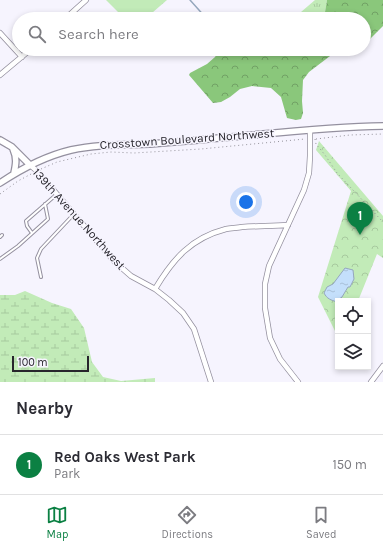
<!DOCTYPE html>
<style>
:root{--surface:#fff;--page:#f2f2f3;--text:#2b2b33;--muted:#7c7c81;--line:#e1e1e2;--accent:#0b8043}
body{margin:0;font-family:Karla,sans-serif;background:var(--page);color:var(--text)}
.controls{position:absolute;right:12px;bottom:12px;display:grid;overflow:hidden;border-radius:0px;box-shadow:0 2px 6px #0003}
.controls button{width:36px;height:36px;display:grid;place-items:center;padding:0;border:0;border-bottom:1px solid var(--line);background:var(--surface);color:var(--text);font:20px sans-serif}
.scale{position:absolute;left:12px;bottom:10px;width:77px;box-sizing:border-box;padding-left:4px;border:2px solid #27252c;border-top:0;font-size:11px;line-height:14px;white-space:nowrap;color:#27252c;-webkit-text-stroke:3px #f6f4fe;paint-order:stroke}
.you{position:absolute;left:246px;top:202px;width:14px;height:14px;margin:-10px;border:3px solid #fff;border-radius:50%;background:#1a73e8;box-shadow:0 0 0 6px #1a73e833}
.badge{display:grid;place-items:center;width:26px;height:26px;border-radius:50%;background:var(--accent);color:#fff;font-size:13px;font-weight:700}
.pin{position:absolute;translate:-50% -33px;filter:drop-shadow(0 1px 2px #0008)}
.pin::after{content:'';position:absolute;top:21px;width:14px;height:12px;background:inherit;clip-path:polygon(0 0,100% 0,50% 100%)}
.list{margin:0;padding:0;list-style:none}
h2{display:flex;justify-content:space-between;align-items:center;height:52px;margin:0;padding:0 16px;font-size:17px}
h2 small{font-size:13px;font-weight:400;color:var(--muted)}
.list li{display:grid;grid-template-columns:26px 1fr auto;gap:12px;align-items:center;box-sizing:border-box;height:60px;padding:0 16px;border-top:1px solid var(--line)}
.list b{display:block;font-size:15px;white-space:nowrap}
.list p{margin:0;font-size:13px;white-space:nowrap;color:var(--muted)}
.list em{font-size:13px;font-style:normal;color:var(--muted)}
.icon{flex:none;width:22px;height:22px;fill:none;stroke:currentColor;stroke-width:2;stroke-linecap:round;stroke-linejoin:round}
.map{position:relative;flex:none;width:383px;height:382px;overflow:hidden}
.search{position:absolute;background:var(--surface);box-shadow:0 2px 6px #0003;left:12px;right:12px;top:12px;height:44px;display:flex;align-items:center;gap:10px;box-sizing:border-box;padding:0 14px;border-radius:22px;color:var(--muted);font-size:15px}
.sheet{height:112px;background:var(--surface)}
nav{display:flex;justify-content:space-around;align-items:center;box-sizing:border-box;height:56px;border-top:1px solid var(--line);background:var(--surface);font-size:11px;color:var(--muted)}
nav a{display:grid;justify-items:center;gap:2px}
nav .on{color:var(--accent)}
.map>svg:first-child{display:block}
</style>
<div class="map">
<svg width="383" height="382" viewBox="0 0 383 382">
<defs>
<pattern id="grass-tufts" width="24" height="20" patternUnits="userSpaceOnUse"><rect width="24" height="20" fill="#c2ebb8"/><path d="M3 7l-1-3M5 7V3M7 7l1-3M15 17l-1-3M17 17v-4M19 17l1-3" fill="none" stroke="#a7c99e"/></pattern>
<pattern id="forest-crowns" width="20" height="18" patternUnits="userSpaceOnUse"><rect width="20" height="18" fill="#8ac77b"/><path d="M2 6a3 3 0 1 1 6 0M12 15a3 3 0 1 1 6 0" fill="none" stroke="#71a165"/></pattern>
<pattern id="wetland-marsh" width="20" height="14" patternUnits="userSpaceOnUse"><rect width="20" height="14" fill="#c2ebb8"/><path d="M1 5h8M5 5V1M11 12h8M15 12V8" fill="none" stroke="#a7c99e"/></pattern>
<pattern id="park-crowns" width="20" height="18" patternUnits="userSpaceOnUse"><rect width="20" height="18" fill="#c2ebb8"/><path d="M2 6a3 3 0 1 1 6 0M12 15a3 3 0 1 1 6 0" fill="none" stroke="#a7c99e"/></pattern>
<pattern id="water-ripples" width="26" height="14" patternUnits="userSpaceOnUse"><rect width="26" height="14" fill="#c4dffb"/><path d="M2 4q2-2 4 0t4 0M15 11q2-2 4 0t4 0" fill="none" stroke="#a8bfd7"/></pattern>
</defs>
<rect width="100%" height="100%" fill="#f6f4fe"/>
<path fill="url(#grass-tufts)" d="M315,0H327L324,18L321,19H285L301,12Z"/>
<path fill="url(#forest-crowns)" d="M327,0H383V26L364,45V19H321L324,18Z
M220,49H349L334,53L309,72L303,80L302,101L303,113L301,119L296,120L287,118L281,97L271,88L252,86L240,89L230,97L221,102L213,103L189,75L190,73L207,64L215,57Z"/>
<path fill="url(#wetland-marsh)" d="M25,291L52,303L71,309L84,328L92,362L103,377L121,381L155,378V382H0V295H15Z"/>
<path fill="url(#park-crowns)" d="M106,0H167L145,19H125Z
M319,141L383,216V258L377,254L358,301H338V337L318,297L351,191L316,150Z"/>
<path fill="#c2ebb8" d="M108,0H163L137,19H130Z
M382,227L383,228V239L376,246L369,239Z"/>
<path fill="url(#water-ripples)" stroke="#95a7bd" d="M345,268L353,270L354,279L350,287H348L342,297L337,302C331,300 327,299 324,293L327,287L333,284Z"/>
<g fill="none" stroke-linecap="round" stroke-linejoin="round">
<path stroke="#95a7bd" stroke-width="1.5" d="M190,0L207,19"/>
<g stroke="#94909f" stroke-width="4">
<path id="service" d="M32,233L27,226L26,221L57,194
M0,237L2,235
M0,259L18,246L48,219L45,204
M41,277L37,258L41,249L73,215"/>
</g>
<g stroke="#94909f" stroke-width="6">
<path id="minor" d="M65,19L86,0
M0,33L22,57
M0,75L31,49
M30,165L37,171L115,262L131,276L155,289L169,300L183,313L194,329L211,382
M155,289C173,259 191,238 226,229C231,228 237,228 242,227C257,226 272,226 288,225
M298,382L280,359L270,338L265,308V284L269,266L304,190L309,173L310,156V130
M371,382L383,366"/>
</g>
<g stroke="#94909f" stroke-width="8">
<path id="tertiary" d="M0,140L12,147L30,165
M13,149C17,158 16,164 14,173
M0,183C21,169 46,156 71,150C97,144 123,145 150,144C162,143 174,142 186,141C252,136 317,127 383,126"/>
</g>
<path stroke="#95939b" stroke-width="1" stroke-dasharray="1 3" stroke-linecap="butt" d="M315,139L316,144L325,155L337,173L383,222
M316,139L350,135L383,134
M41,169L57,162L91,154L111,152L134,153L201,149L305,139
M0,194L18,181L33,173"/>
<use href="#service" stroke="#fff" stroke-width="2"/>
<use href="#minor" stroke="#fff" stroke-width="4.5"/>
<use href="#tertiary" stroke="#fff" stroke-width="5.5"/>
</g>
<g text-anchor="middle" stroke-width="3" stroke-linejoin="round" paint-order="stroke">
<g font-size="12" fill="#27252c" stroke="#f6f4fe">
<text transform="translate(187 139) rotate(-4)" y="4">Crosstown Boulevard Northwest</text>
<text transform="translate(79 219) rotate(48)" y="4">139th Avenue Northwest</text>
</g>
</g>
</svg>
<div class="controls">
<button><svg class="icon" aria-label="locate" viewBox="0 0 24 24"><circle cx="12" cy="12" r="6"/><path d="M12 2v4M12 18v4M2 12h4M18 12h4"/></svg></button>
<button><svg class="icon" aria-label="layers" viewBox="0 0 24 24"><path d="M12 4l9 5-9 5-9-5zM3 14l9 5 9-5"/></svg></button>
</div>
<div class="scale">100 m</div>
<div class="you"></div>
<div class="pin badge" style="left:360px;top:235px">1</div>
<div class="search"><svg class="icon" aria-label="search" viewBox="0 0 24 24"><circle cx="10" cy="10" r="6"/><path d="M15 15l6 6"/></svg>Search here</div>
</div>
<section class="sheet">
<h2>Nearby<small></small></h2>
<ul class="list">
<li><span class="badge">1</span><div><b>Red Oaks West Park</b><p>Park</p></div><em>150 m</em></li>
</ul>
</section>
<nav>
<a class="on"><svg class="icon" aria-label="map" viewBox="0 0 24 24"><path d="M3 6l6-2 6 2 6-2v14l-6 2-6-2-6 2zM9 4v14M15 6v14"/></svg>Map</a>
<a><svg class="icon" aria-label="directions" viewBox="0 0 24 24"><path d="M12 3l9 9-9 9-9-9zM9 14v-3h6M13 9l2 2-2 2"/></svg>Directions</a>
<a><svg class="icon" aria-label="saved" viewBox="0 0 24 24"><path d="M7 4h10v16l-5-4-5 4z"/></svg>Saved</a>
</nav>
